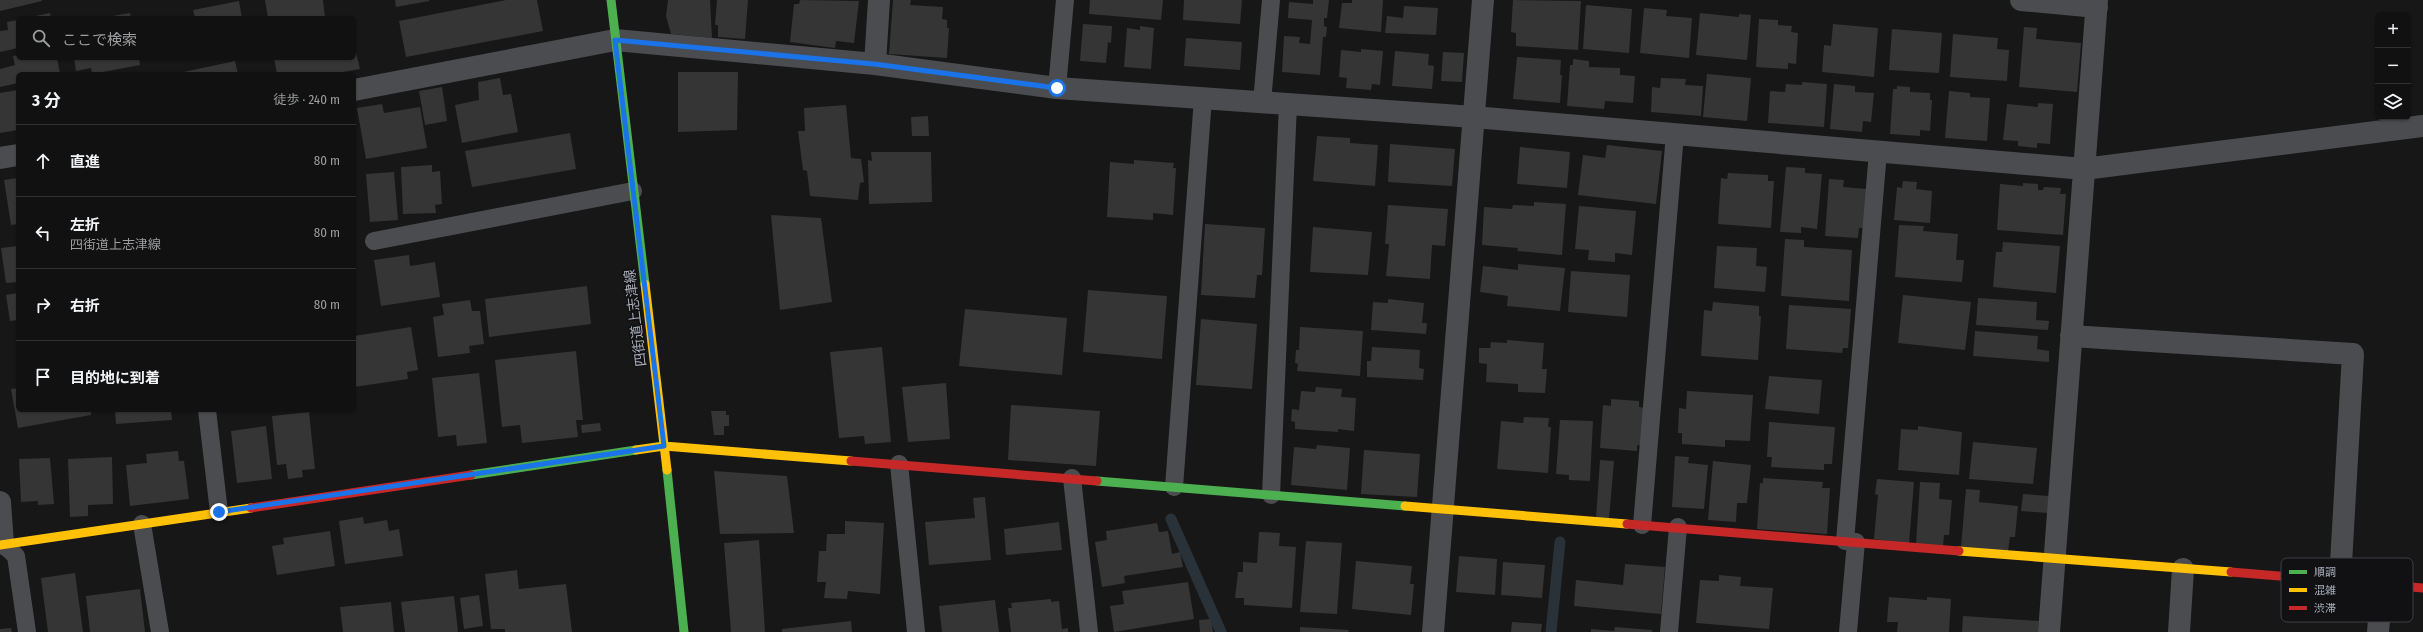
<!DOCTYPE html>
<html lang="ja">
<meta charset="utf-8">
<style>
:root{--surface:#111;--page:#1a1a1a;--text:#f1f3f6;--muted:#9c9d9f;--line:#303131}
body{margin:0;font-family:"Fira Sans Condensed","Noto Sans JP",sans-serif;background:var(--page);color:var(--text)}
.controls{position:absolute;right:12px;top:12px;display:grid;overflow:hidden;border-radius:6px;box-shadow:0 1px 3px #0004}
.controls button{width:36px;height:36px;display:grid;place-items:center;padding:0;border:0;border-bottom:1px solid var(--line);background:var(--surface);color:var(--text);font:20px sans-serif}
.stop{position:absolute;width:12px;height:12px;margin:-9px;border:3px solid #1a73e8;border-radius:50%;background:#fff}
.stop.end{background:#1a73e8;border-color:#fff;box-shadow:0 1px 4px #0008}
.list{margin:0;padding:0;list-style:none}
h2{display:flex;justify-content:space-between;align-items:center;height:52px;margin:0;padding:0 16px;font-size:17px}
h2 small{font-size:13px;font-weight:400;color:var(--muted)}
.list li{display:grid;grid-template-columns:26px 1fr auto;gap:12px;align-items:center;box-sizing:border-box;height:72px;padding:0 16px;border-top:1px solid var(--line)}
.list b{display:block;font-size:15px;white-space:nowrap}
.list p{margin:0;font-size:13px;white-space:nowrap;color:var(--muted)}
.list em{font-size:13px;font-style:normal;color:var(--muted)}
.icon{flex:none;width:22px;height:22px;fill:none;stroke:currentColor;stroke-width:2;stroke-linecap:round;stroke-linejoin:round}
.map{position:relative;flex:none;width:2423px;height:632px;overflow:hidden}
.search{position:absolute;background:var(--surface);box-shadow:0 1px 3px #0004;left:16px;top:16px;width:340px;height:44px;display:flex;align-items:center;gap:10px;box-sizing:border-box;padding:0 14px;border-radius:6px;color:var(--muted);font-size:15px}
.panel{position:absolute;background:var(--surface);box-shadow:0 1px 3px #0004;left:16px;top:72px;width:340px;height:340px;border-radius:6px}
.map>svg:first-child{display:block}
</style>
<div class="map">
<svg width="2423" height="632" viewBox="0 0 2423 632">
<rect width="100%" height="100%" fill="#171717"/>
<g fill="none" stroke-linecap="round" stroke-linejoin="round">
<path stroke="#2a3239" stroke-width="11" d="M1171,519L1221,632
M1551,632L1560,542"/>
</g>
<path fill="#353536" d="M0,0H42V1L0,11Z
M265,0H323L325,18H268Z
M395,0H429V1L396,7Z
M506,0H537L543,31L406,57L399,21Z
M668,0H710L712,38L671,34L666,16Z
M717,0H748L745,39L718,37V25H715Z
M800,0L859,1L854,43L836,41L835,48L790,42L794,4H799Z
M893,0H911L910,5L943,7L942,19L947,20V28H949L947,58L889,54Z
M1090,0H1163L1161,20L1089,14Z
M1184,0H1242L1240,24L1183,20Z
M1313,0H1329L1327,18H1324V26L1327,27L1326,37H1323L1320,75L1282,72L1284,36L1300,37L1299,43L1310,44L1312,20L1288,18L1289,2L1313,4Z
M1352,0H1383L1381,32L1339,28L1342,3H1352Z
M1513,0L1581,1L1578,50L1516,46V33L1511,32Z
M239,1L242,18H195L193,10Z
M1586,5L1632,9L1629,53L1583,49Z
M1404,6L1438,8L1436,35L1385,33L1387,16L1403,18Z
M1644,8L1667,10L1666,16L1692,18L1689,58L1640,53Z
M50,13L51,18H30V17Z
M130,13L131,18H107V17Z
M1700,13L1739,17V14L1751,15L1747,60L1696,55Z
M1759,19L1778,20V25L1792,26L1791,32L1798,33L1796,64L1788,63V69L1756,67Z
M18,20V48L0,52V31L8,30L7,22Z
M1083,24L1112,26L1111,43L1108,42L1106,63L1080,61Z
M1833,24L1878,28L1874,77L1822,72L1824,45L1831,46Z
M1140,26L1154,28L1151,69L1124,67L1127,28L1140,30Z
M2024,27L2037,28L2036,39L2081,43L2077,92L2019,87Z
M1892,29L1942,33L1939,73L1889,70Z
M1953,34L1998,38L1997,49L2009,50L2007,81L1950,77Z
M1186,38L1242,42L1240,70L1184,66Z
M354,44L360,69L332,74H277L274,58H354Z
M1361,49L1383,51L1380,85L1372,84L1371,90L1346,88L1347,78L1339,77L1341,50L1361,52Z
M1395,51L1429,54L1428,65L1434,66L1432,89L1392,86Z
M1443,52L1464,53L1462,82L1441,81Z
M18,55V58H57L60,73L18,74V83L0,87V69L15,65L13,56Z
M1517,57L1561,60L1560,75H1562L1560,103L1513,99Z
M74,58H139L140,65L92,74L91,68L76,71Z
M1573,59L1589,61V67L1620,68V75L1635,76L1633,103L1605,101L1604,109L1567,106L1570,65H1573Z
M235,61L238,74H179V73Z
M678,72H738L737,130L678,132Z
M1707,74L1751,78L1747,121L1703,117Z
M500,78L503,95L511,94L518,132L462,143L455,105L479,100L478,82Z
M1661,78L1686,79L1685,85L1703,86L1701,116L1651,112L1652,87L1660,88Z
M1802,82L1827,84L1824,127L1768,123L1770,91L1785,92L1786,84L1802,85Z
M1834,84L1855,86V92L1874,93L1871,122L1863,121L1862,132L1830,129Z
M1897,86L1910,87V92L1930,93V100H1932L1930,131L1920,130V136L1890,134L1893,89H1897Z
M442,87L447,121L425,125L419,91Z
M18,90V130L0,133V93Z
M1949,91L1970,93V97L1990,98L1987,141L1945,138Z
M2038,103L2053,104L2050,144L2037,143V148L2018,146V141L2003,140L2007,104L2038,107Z
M382,104L384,113L420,107L427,148L366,159L357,108Z
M846,105L851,158L861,159L864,182L860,183L858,200L810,196L807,171L803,170L798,131H805L804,108Z
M928,116L929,136H912L911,117Z
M570,133L576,169L472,187L465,151Z
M1317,136L1350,138V143L1378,145L1375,186L1313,181Z
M1390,144L1455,149L1452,186L1388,182Z
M1607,145L1662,151L1656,204L1578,195L1583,155L1605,158Z
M1520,147L1570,152L1567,188L1517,184Z
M871,152H931L932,202L869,204L868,160L872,161Z
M1134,160L1174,163L1173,168H1176L1173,215L1153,213V220L1107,217L1110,162L1134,164Z
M432,165V172L440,171L442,204L435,205L436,213L403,214L401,167Z
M1786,167L1805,168V173L1822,174L1817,229L1801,227V233L1780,232Z
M394,172L398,220L370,222L366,174Z
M1728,173L1768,175V181H1774L1771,228L1718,224L1721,178L1727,179Z
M18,178V224L11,225L4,180Z
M1829,179L1844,180L1843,187L1867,189L1866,228H1859L1858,238L1825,236Z
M1903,181L1917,182L1916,189L1932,191L1930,223L1894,220L1897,187L1902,188Z
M2023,183L2038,184V190H2043L2044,187L2061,188L2060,194H2066L2063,235L1997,230L2000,184L2023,186Z
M1534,202L1566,204L1562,255L1517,251L1518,248L1482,245L1484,207L1512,209L1513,205L1534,206Z
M1388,205L1448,209L1445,246L1432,245L1430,279L1386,276L1389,244H1385Z
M1579,206L1636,211L1632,255L1615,253V262L1588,260L1589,250L1575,249Z
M771,215L821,218L832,302L780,310Z
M1205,224L1265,228L1262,275H1257L1255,298L1201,295Z
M1899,225L1924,226L1923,231L1958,234L1956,260H1964L1962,282L1895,277Z
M1313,227L1372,232L1368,275L1310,272Z
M1785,239L1804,240V247L1852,250L1849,301L1781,296Z
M2003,242L2060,246L2056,293L1993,287L1996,252H2002Z
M18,246V282L6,283L1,248Z
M1717,246L1757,248L1756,266L1767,267L1765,292L1714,288Z
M409,255L410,266L435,262L440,297L381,306L374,260Z
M1518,264L1565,268L1560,311L1507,306L1508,296L1480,292L1483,266L1518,270Z
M1571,271L1630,275L1627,317L1568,312Z
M587,286L591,324L489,337L485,299Z
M1088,290L1167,296L1162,359L1083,352Z
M18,293V320L10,321L6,295Z
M1903,295L1971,302L1965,350L1898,343Z
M1978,298L2037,302L2036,320L2049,321L2048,330L1976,325Z
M1388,299L1424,303L1422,323H1427L1426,334L1371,330L1373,302L1388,303Z
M470,300L472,311H480L484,344L469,346L470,353L438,357L433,317L444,315L442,304Z
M1713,302L1759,306V316H1761L1758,360L1701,356L1704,310L1712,311Z
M1789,305L1851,309L1848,348H1843L1842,353L1786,349Z
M965,309L1067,318L1062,375L959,366Z
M1201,319L1257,324L1252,389L1196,385Z
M411,327L418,370L407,372L408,379L354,387V336Z
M1300,327L1363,331L1360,376L1297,371L1298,364L1295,363L1296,350H1299Z
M1975,331L2038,336L2037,349L2049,351V362L1973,356Z
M1507,340L1544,343L1542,369H1547L1545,393L1518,392V384L1486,382L1487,364L1479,363V348H1490L1491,342L1507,343Z
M882,347L891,442L865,444L864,436L839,438L830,352Z
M1372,347L1420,350L1419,368L1424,369L1423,380L1367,377V361H1371Z
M576,351L583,420H576L578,437L522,443L520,425L502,427L495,360Z
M479,373L487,443L457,446L456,435L438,437L432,378Z
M1769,376L1822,380L1819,414L1765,409Z
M946,383L950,439L908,442L902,387Z
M1316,387L1342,389L1341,397L1356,398L1354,431L1338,429V432L1295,429V422L1291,421L1292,409L1299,410L1301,391L1315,392Z
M18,388V410H91V415L18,428L11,389Z
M1687,391L1753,395L1750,441L1725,440V447L1682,444V433H1678L1679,408L1686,409Z
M1611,399L1639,401V407L1646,408L1643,446L1637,445V451L1600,448L1603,405L1611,406Z
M1011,405L1100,411L1096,466L1008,460Z
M115,410H171L172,420L116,424Z
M711,411H726V415H729V426H724V435H714Z
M309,412L315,469L302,470L303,477L288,479L286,464L277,465L272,416Z
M1524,417L1549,418L1548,427H1551L1548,473L1497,469L1501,421L1523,423Z
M1560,420L1593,421L1590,481L1569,480V475L1556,474Z
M1769,422L1835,427L1832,464H1824V470L1771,467L1772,457H1767Z
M600,423L601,431L582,433L581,425Z
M266,426L272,479L237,483L231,431Z
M1918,426L1962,432L1959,475L1898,470L1901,429L1918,430Z
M1973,442L2037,448L2033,484L1969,479Z
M1317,445L1350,448L1347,490L1291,485L1294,447L1316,449Z
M1364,450L1420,454L1417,497L1361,494Z
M178,451L179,461H184L189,499L130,506L126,465L147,463L146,454Z
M1675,456L1689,457L1688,463L1708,465L1704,509L1672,507Z
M112,457L113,504L88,505V516L70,517L68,459Z
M50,458L54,504L38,505V501L21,502L19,459Z
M1600,460L1614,461L1609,519L1596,518Z
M1713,461L1751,465L1747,503H1737L1736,522L1708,520Z
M714,471L787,476L794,533L720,534Z
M1763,478L1823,482L1822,488H1830L1827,534L1757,529L1760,483H1763Z
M1877,479L1914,482L1909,544L1874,539L1878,495L1875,494Z
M1920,482L1940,483L1939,499L1952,500L1949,535H1944L1943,546L1916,544Z
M1966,489L1980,490L1979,502L2018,506L2015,537H2010L2008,551L1961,547Z
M2023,494L2049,496L2048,513L2021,511Z
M985,497L991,560L929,565L925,522L975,518L973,498Z
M363,517L364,524L387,520L389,531L399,529L403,556L345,564L339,521Z
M845,521L884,523L880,594L848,591L847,599L824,598L826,582H817L819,551H826L827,534H845Z
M1059,522L1062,550L1006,555L1004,529Z
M1157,523L1159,532L1168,531L1172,554L1180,552L1183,567L1124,576L1125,583L1102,587L1095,542L1107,540L1106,531Z
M330,531L335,566L277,575L272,546L284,544L283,538Z
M1259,532L1280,533L1279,546L1296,547L1292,608L1244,605V598H1235L1238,572H1243V562L1257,563Z
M759,540L765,632H731L724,543Z
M1306,541L1342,543L1337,614L1300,612Z
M1459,556L1497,559L1495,595L1456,592Z
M1356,561L1412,566L1410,584H1414L1411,615L1352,609Z
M1503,562L1545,565L1542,598L1501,595Z
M1625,564L1665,567L1661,614L1574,606L1576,580L1623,585Z
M517,570L519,589L566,584L572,632H505V629H491L485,574Z
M75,573L83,632H48L41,578Z
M1719,575L1741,577L1740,586L1773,588L1769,629L1696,623L1700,580L1719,581Z
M1188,582L1194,619L1114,632L1110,606L1124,604L1122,591Z
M140,589L145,632H90L86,596Z
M479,595L483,626L464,629L460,598Z
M454,596L458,632H405L401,602Z
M1889,597L1927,600V597L1951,599L1949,632H1897L1898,622H1887Z
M1051,599V602L1059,601L1062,629L1068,628V632H1011L1008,608H1012L1011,603Z
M995,600L999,632H942L939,606Z
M391,602L394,632H343L340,607Z
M1963,616L2039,621L2038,632H1962Z
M1211,619L1213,632H1200L1199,620Z
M851,621L852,632H782V629Z
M1512,622L1542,624L1541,632H1511Z
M1300,627L1349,630L1348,632H1300Z
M1615,627L1652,630V632H1591V629L1614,631Z
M11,628L12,632H0V629Z"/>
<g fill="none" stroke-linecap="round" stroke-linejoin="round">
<path stroke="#4b4c50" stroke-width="18" d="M1057,88L1065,0
M1262,102L1271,0
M374,241L633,191
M207,410L219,512
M899,464L916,632
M1072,478L1089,632
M1174,487L1203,98
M1271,495L1288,104
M142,524L160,632
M1642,525L1675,134
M1845,541L1878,152
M3,544L16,556L27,632
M1669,632L1678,527
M1848,632L1856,542"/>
<path stroke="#4b4c50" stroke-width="22" d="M2021,0L2097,7
M875,64L879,0
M354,90L615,40L875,64L1057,88L1474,117L2084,169L2423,126
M0,158L18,155
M2071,336L2353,354L2340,581
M0,502L3,544
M1433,632L1483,0
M2049,632L2097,0
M2179,632L2183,569
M2378,632L2382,584"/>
<path stroke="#4caf50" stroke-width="9" d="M611,0L645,284
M667,470L684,632
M471,475L636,450
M1097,481L1405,506"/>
<path stroke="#ffc107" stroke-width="9" d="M645,284L667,470
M636,450L664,446L851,461
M1405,506L1627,524
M0,545L251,508
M1959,551L2231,572"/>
<path stroke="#c62828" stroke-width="9" d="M851,461L1097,481
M251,508L471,475
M1627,524L1959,551
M2231,572L2423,588"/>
</g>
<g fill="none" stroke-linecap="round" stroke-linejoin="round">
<path stroke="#1a73e8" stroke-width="5" d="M219,512L664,446L615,40L874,64L1057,88"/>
</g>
<g text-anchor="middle" stroke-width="3" stroke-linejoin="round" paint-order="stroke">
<g font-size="14" fill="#a8adb8" stroke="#111113">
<text transform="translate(635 318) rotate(-97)" y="5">四街道上志津線</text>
</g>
</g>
<rect x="2281" y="558" width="132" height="64" rx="6" fill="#111113" stroke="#3e4045" stroke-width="1"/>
<rect x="2289" y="570" width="18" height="4" fill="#4caf50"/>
<rect x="2289" y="588" width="18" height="4" fill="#ffc107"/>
<rect x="2289" y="606" width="18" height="4" fill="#c62828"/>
<g font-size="11" fill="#a8adb8">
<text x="2314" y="576">順調</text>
<text x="2314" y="594">混雑</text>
<text x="2314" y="612">渋滞</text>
</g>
</svg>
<div class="controls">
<button>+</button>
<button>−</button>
<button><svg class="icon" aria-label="layers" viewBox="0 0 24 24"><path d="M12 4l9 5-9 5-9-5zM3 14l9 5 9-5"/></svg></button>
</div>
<div class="stop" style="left:1057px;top:88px"></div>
<div class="stop end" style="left:219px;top:512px"></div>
<div class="search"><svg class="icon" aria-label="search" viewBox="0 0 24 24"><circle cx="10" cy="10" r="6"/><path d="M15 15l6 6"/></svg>ここで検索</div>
<section class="panel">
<h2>3 分<small>徒歩 · 240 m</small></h2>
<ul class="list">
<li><svg class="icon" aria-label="ahead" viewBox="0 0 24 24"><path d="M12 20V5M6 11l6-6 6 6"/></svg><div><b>直進</b></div><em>80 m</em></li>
<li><svg class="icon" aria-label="left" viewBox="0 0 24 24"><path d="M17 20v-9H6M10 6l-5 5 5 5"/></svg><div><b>左折</b><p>四街道上志津線</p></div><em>80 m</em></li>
<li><svg class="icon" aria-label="right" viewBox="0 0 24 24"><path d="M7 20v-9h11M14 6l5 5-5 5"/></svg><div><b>右折</b></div><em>80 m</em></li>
<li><svg class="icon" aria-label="arrive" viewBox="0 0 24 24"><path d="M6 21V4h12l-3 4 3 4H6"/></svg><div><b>目的地に到着</b></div></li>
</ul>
</section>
</div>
